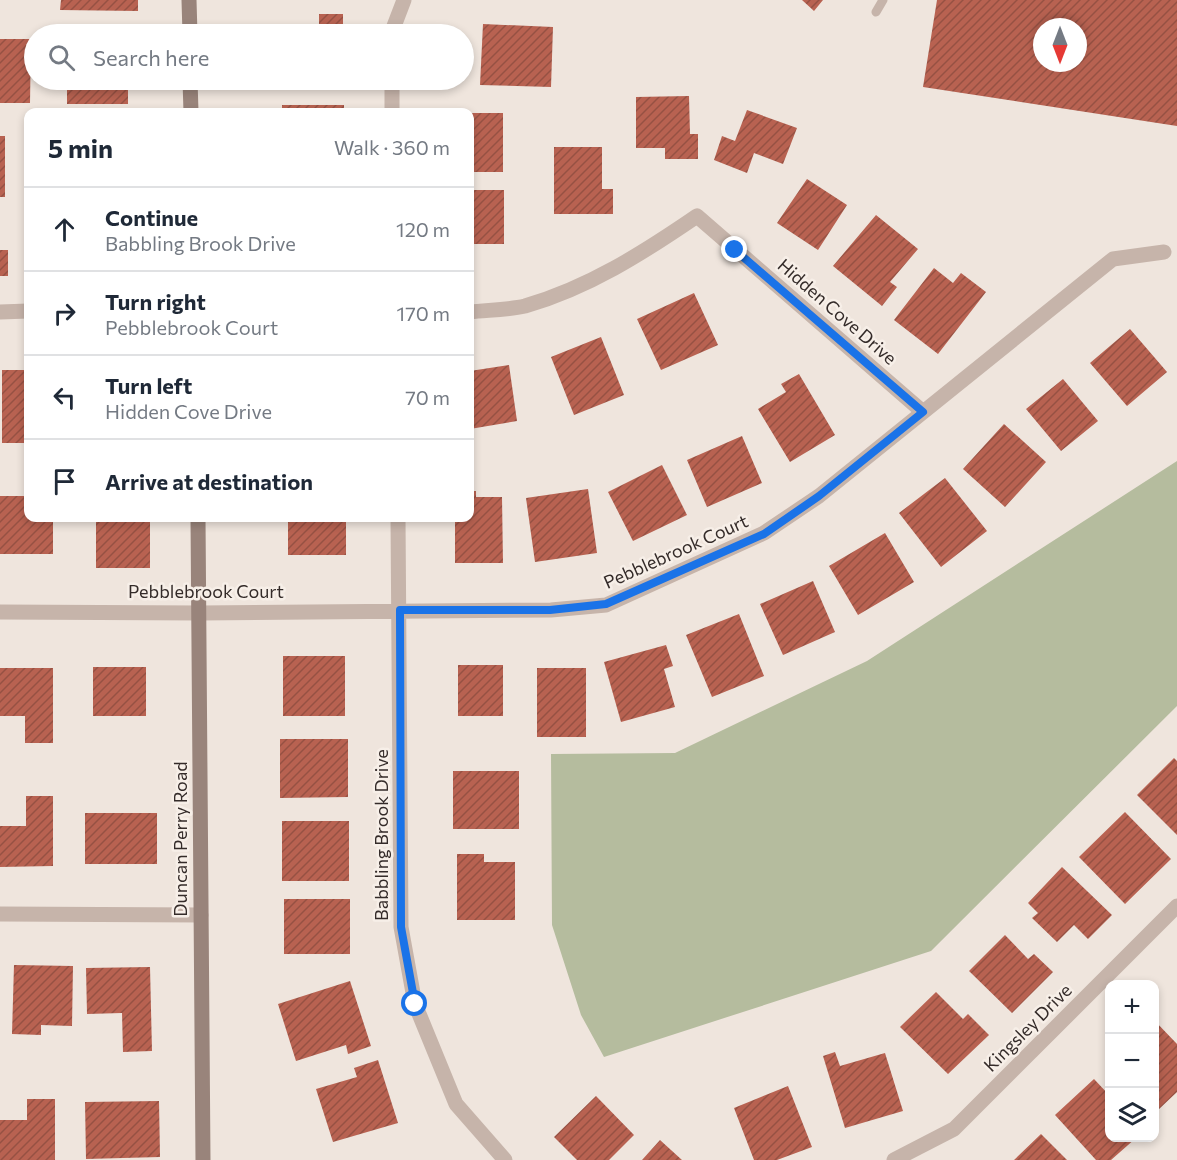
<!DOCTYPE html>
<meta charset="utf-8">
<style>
:root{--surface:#fff;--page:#f2f2f3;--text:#1f2937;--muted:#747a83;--line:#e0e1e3}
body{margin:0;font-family:Commissioner,sans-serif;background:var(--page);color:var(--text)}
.controls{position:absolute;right:18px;bottom:18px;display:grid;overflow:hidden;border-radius:12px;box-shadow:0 3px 9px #0003}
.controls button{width:54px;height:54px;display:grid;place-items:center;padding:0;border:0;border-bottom:2px solid var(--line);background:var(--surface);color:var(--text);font:30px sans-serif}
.compass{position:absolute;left:1033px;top:18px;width:54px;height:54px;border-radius:50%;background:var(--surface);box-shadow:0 3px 9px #0003;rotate:180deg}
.stop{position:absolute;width:18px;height:18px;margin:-14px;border:4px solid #1a73e8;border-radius:50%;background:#fff}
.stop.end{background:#1a73e8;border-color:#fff;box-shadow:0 2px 6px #0008}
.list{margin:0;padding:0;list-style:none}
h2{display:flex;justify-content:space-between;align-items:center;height:78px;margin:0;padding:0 24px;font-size:26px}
h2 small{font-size:20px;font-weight:400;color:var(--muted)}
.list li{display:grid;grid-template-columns:39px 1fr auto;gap:18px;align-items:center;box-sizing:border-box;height:84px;padding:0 24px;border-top:2px solid var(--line)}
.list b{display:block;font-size:22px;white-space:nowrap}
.list p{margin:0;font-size:20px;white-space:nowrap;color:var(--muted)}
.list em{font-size:20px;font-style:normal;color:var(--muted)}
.icon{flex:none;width:33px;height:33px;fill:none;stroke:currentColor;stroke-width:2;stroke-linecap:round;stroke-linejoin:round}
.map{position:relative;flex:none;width:1177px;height:1160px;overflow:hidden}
.search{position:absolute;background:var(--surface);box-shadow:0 3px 9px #0003;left:24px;top:24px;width:450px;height:66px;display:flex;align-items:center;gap:15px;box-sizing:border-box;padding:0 21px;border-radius:33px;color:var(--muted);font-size:22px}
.panel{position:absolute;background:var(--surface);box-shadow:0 3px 9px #0003;left:24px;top:108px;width:450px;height:414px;border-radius:12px}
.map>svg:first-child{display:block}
</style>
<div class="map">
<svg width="1177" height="1160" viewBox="0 0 1177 1160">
<defs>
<pattern id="building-hatch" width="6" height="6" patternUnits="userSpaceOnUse" patternTransform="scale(1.5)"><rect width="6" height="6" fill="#b86251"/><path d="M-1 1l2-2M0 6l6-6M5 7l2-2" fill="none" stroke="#965143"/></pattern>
</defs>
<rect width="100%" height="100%" fill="#efe5dd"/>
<path fill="#b5bc9e" d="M1177,461V706L931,951L604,1057L581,1015L552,925L551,754L675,753L867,661Z"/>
<path fill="url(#building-hatch)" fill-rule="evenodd" d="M61,0H138V11L60,10Z
M802,0H823L814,11Z
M937,0H1177V126L923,87ZM1042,27H1078V63H1042Z
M319,14H343V34H275V24H319Z
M483,24L553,27L551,87L480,85Z
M0,39H31L30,103H0Z
M67,80H128V104H67Z
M689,96L690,134H698V159H665V148H636V97Z
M282,105H344V112H282Z
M747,110L797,128L783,164L754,153L747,173L714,160L722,136L735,141Z
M470,113H503V172H470Z
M0,136H5V197H0Z
M554,147H602V189H613V214H554Z
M807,179L847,205L818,250L777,223Z
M470,190H504V244H470Z
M876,215L918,249L890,282L897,287L882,306L833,266Z
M0,250H8V276H0Z
M934,268L953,283L961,273L986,292L938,354L894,320Z
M694,293L718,345L661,370L637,319Z
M1130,329L1167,372L1127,406L1090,363Z
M601,337L624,395L574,415L551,357Z
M509,365L517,421L470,429V371Z
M2,370H28V443H2Z
M799,374L835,435L790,462L758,409L786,392L781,384Z
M1063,379L1098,421L1061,451L1026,409Z
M1004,424L1046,462L1005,507L963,469Z
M742,436L762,483L707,507L687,460Z
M662,465L687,515L633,541L608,492Z
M945,478L987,531L941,567L899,513Z
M588,489L597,553L535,562L526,498Z
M470,491H476V497H502L503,563H455V518H470Z
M0,496H28V518H53V554H0Z
M96,518H150V568H96Z
M288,518H346V555H288Z
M885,533L914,582L858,615L829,566Z
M813,581L835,632L783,655L760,604Z
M739,614L764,676L712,697L686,635Z
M666,645L673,666L664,669L675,707L621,722L604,662Z
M283,656H345V716H283Z
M458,665H503V716H458Z
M93,667H146V716H93Z
M0,668H53V743H25V716H0Z
M537,668H586V737H537Z
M280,739H348V797L280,798Z
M1174,758L1177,761V835L1137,795Z
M453,771H519V829H453Z
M26,796H53V866L0,867V826H26Z
M1125,812L1171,859L1125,904L1079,857Z
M85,813H157V864H85Z
M282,821H349V881H282Z
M457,854H484V862H515V920H457Z
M1062,867L1112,915L1088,939L1074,925L1057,942L1032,918L1038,913L1028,903Z
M284,899H350V954H284Z
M1005,935L1028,959L1034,954L1053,972L1012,1013L969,971Z
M14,965L73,966L72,1026L41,1025V1035L12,1034Z
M150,967L152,1051L123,1052L122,1013L87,1014L86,968Z
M350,981L371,1046L348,1054L346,1045L296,1061L278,1004Z
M936,992L963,1019L968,1014L989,1035L948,1074L900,1027Z
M1154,1020L1177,1044V1092L1158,1110L1154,1106Z
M835,1052L840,1066L885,1053L903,1111L845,1128L823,1056Z
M378,1060L398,1123L333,1142L316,1089L357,1077L354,1068Z
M1094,1079L1110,1096V1138H1136L1111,1160H1096L1055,1115Z
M788,1086L812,1147L777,1160H754L734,1108Z
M596,1096L634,1135L609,1160H577L554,1137Z
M27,1099H55V1160H0V1120H27Z
M159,1101L160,1157L86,1159L85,1102Z
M1041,1134L1067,1160H1014Z
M660,1140L682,1160H642Z"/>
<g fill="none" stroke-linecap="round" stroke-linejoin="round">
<path stroke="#c6b4aa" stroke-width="9" d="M876,12L883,0"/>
<path stroke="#c6b4aa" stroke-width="15" d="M391,34L404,0
M392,80V112
M0,312L28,311
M470,312C487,310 508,310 525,306C588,288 643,253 697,216L923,412
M398,518L401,927L415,1004L456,1104L505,1160
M0,612L200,613L551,610L606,605L764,533L819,496L1113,259L1164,252
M0,914L201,915
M894,1160L954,1129L1177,906"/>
<path stroke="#99847b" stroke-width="15" d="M189,0L190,34
M190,80L191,112
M198,518L203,1160"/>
</g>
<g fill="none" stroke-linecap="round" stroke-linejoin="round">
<path stroke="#1a73e8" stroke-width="8" d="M415,1004L401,927L400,610H550L606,604L764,534L819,496L923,412L735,250"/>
</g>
<g text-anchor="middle" stroke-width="5" stroke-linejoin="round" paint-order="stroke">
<g font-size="18" fill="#342b29" stroke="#f7efe8">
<text transform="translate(837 312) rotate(41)" y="6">Hidden Cove Drive</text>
<text transform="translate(676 552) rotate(-24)" y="6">Pebblebrook Court</text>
<text x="206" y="598">Pebblebrook Court</text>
<text transform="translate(382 835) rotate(-90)" y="6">Babbling Brook Drive</text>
<text transform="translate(181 839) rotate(-90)" y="6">Duncan Perry Road</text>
<text transform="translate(1028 1028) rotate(-45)" y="6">Kingsley Drive</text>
</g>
</g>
</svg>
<div class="controls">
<button>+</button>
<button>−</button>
<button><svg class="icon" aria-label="layers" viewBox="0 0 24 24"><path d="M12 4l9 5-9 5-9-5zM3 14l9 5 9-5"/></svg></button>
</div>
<svg class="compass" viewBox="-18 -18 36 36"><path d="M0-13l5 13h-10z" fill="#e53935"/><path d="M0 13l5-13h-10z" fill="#747a83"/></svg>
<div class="stop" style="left:415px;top:1004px"></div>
<div class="stop end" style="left:735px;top:250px"></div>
<div class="search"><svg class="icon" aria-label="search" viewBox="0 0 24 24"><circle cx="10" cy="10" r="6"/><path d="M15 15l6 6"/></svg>Search here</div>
<section class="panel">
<h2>5 min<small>Walk · 360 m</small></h2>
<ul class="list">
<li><svg class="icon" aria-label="ahead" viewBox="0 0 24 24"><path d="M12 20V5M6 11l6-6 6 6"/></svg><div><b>Continue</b><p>Babbling Brook Drive</p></div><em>120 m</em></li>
<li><svg class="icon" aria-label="right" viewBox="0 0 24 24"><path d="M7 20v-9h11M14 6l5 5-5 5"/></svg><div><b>Turn right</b><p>Pebblebrook Court</p></div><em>170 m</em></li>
<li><svg class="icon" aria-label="left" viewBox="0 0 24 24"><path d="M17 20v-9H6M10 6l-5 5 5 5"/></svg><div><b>Turn left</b><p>Hidden Cove Drive</p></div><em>70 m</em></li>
<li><svg class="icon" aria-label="arrive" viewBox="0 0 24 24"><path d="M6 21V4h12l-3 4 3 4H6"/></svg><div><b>Arrive at destination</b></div></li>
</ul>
</section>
</div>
